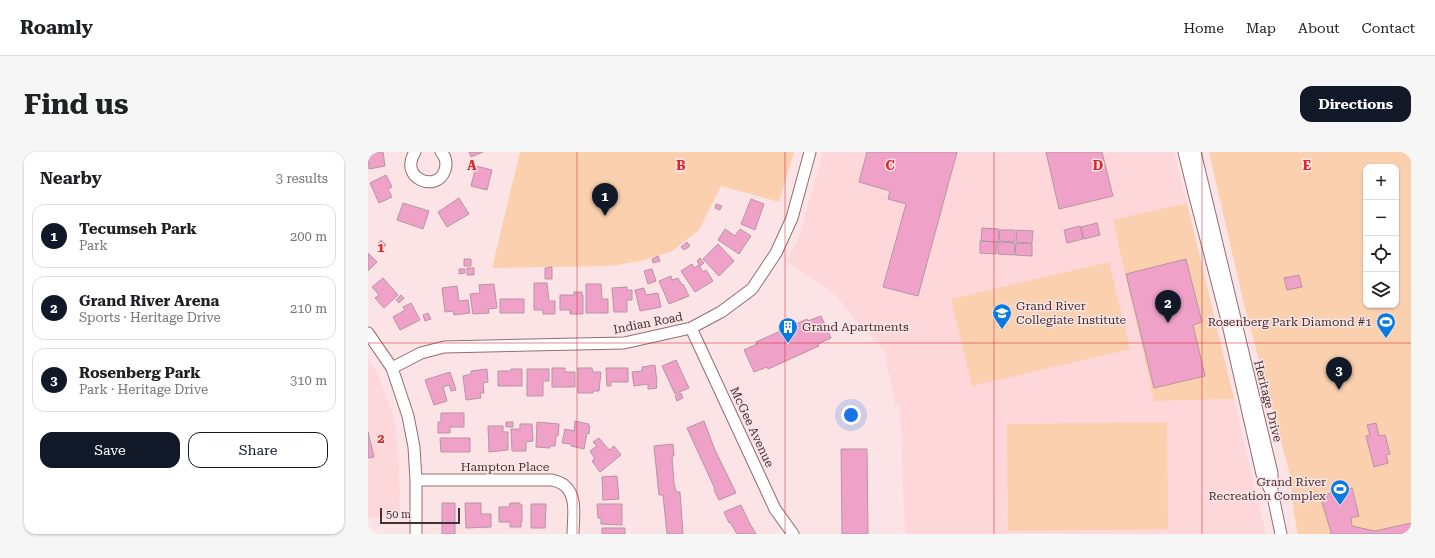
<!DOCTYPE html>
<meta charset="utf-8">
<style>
:root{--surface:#fff;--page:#f6f6f6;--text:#202124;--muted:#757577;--line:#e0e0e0;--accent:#111827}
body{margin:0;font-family:"Roboto Serif",serif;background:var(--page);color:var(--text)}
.controls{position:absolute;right:12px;top:12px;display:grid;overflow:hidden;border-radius:8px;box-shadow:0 1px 3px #0004}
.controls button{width:36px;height:36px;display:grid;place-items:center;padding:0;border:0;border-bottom:1px solid var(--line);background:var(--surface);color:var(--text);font:20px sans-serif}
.scale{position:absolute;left:12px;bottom:10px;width:80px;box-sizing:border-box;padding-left:4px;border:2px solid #403233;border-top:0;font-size:11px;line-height:14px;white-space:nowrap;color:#403233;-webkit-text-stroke:3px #fce4e6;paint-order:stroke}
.you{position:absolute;left:483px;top:263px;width:14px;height:14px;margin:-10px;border:3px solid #fff;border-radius:50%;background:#1a73e8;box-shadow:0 0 0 6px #1a73e833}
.badge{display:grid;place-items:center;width:26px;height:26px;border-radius:50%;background:var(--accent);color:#fff;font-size:13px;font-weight:700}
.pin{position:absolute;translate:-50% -33px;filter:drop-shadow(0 1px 2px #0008)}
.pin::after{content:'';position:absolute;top:21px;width:14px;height:12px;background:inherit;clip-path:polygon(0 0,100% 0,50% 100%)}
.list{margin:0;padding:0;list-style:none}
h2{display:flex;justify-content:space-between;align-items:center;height:52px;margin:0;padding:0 16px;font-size:17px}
h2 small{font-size:13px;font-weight:400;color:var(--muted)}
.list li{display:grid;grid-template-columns:26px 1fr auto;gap:12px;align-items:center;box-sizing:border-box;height:64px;margin:0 8px 8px;padding:0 8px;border:1px solid var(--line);border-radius:12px}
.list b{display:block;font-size:15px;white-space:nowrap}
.list p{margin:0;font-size:13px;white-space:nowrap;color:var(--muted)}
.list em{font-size:13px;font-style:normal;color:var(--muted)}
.actions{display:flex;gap:8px;padding:12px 16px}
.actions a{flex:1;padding:9px 0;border:1px solid var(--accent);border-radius:12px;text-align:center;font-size:14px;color:var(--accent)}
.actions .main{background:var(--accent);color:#fff}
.icon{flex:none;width:22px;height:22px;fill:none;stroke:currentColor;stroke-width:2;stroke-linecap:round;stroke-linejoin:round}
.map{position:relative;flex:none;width:1043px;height:382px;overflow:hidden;border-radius:12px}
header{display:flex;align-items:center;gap:24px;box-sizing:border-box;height:56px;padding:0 20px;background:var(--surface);border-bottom:1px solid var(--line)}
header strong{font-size:19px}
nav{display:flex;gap:22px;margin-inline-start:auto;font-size:14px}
.intro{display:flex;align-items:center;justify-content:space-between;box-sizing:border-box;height:96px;padding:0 24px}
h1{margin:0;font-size:28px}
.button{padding:10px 18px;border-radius:12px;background:var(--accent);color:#fff;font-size:14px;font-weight:700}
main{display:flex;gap:24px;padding:0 24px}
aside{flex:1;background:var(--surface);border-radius:12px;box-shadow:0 1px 3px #0004}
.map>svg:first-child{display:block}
</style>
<header>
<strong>Roamly</strong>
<nav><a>Home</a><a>Map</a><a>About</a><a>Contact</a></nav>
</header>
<div class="intro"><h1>Find us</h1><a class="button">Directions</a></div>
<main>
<aside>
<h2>Nearby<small>3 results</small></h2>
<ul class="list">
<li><span class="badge">1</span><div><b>Tecumseh Park</b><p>Park</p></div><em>200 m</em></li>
<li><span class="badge">2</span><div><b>Grand River Arena</b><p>Sports · Heritage Drive</p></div><em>210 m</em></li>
<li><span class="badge">3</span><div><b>Rosenberg Park</b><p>Park · Heritage Drive</p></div><em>310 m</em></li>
</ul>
<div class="actions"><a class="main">Save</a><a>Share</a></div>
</aside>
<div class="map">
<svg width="1043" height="382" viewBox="0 0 1043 382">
<rect width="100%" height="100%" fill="#fce4e6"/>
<path fill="#fdd7da" d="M455,0H806L819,51L745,68L786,249L866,247L898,382H537L532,254H527L516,198L480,159L468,143L418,109L430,87Z
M0,207L10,223L27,269L31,314L32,365H0Z"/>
<path fill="#fad0af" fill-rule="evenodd" d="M152,0H426L411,50L353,34L331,78L303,100L272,109L243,114L124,116Z
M841,0H1043V382H930L926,362L922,323L875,148ZM998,15H1028V153H998Z
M819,51L866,247L786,249L745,68Z
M741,110L762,197L604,234L583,147Z
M799,270L800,377L640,379L639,272Z"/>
<path fill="#f0a1c8" stroke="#b595a4" d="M0,0H15L17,14L1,17Z
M101,0H115L103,5Z
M499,0H589L550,144L515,135L538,52L520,47L522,39L491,30Z
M678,0H734L745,44L691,57Z
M108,14L124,18L119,38L103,34Z
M18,23L24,35L20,37L24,45L11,51L2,31Z
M91,46L101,62L79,75L70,60Z
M383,47L396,52L387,78L373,72Z
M35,51L61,59L55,77L29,68Z
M348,52L354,54L352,58L347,56Z
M729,71L732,83L716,87L713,75Z
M712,74L715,87L699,91L696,78Z
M614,76L631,77L630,90L613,89Z
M357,77L367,84L372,77L383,84L371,102L350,88Z
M632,78H647V90L631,89Z
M649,78L665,79L664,91L648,90Z
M13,88L18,93L14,97L10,92Z
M612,89L629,90L628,102L612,101Z
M319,90L322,94L316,98L313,95Z
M630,90L647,91L646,103L630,102Z
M648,91L664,92V104L647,103Z
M350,92L366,109L351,124L335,107Z
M0,101L9,110L0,119Z
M290,104L292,109L285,111L284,107Z
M332,106L336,111L332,114L329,109Z
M96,107H103V114H96Z
M818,107L834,170L825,173L837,224L786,236L758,122Z
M324,112L326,116L331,113L335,120L338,118L345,129L327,140L313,119Z
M184,115V127H177V116Z
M99,116H106V123H99Z
M91,117H97V121L91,122Z
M284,117L288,129L280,132L276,119Z
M931,123L934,135L919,138L916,126Z
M303,124L304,128L310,126L314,133L315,132L321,144L301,152L291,129Z
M15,126L30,143L16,156L7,146L11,143L4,135Z
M166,131H179L181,149H187V162H175V158H166Z
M126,132L129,156L120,157L121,161L105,162L102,142L112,141L111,133Z
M218,132H233L234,147H240V161H218Z
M89,134L91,149L100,148L102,161L86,163L85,159L77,160L74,136Z
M259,135V138H264V148H259V160H246L244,136Z
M276,136L278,143L290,141L293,155L272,159L267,138Z
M206,140H214V143H215V162H202V158H192V143H206Z
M33,143L36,146L31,151L28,148Z
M132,147H156V161H132Z
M43,151L52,168L32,178L25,165L37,158L35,155Z
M60,161L63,167L57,169L55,163Z
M453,164L463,186L450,192L451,194L400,217L399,215L386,220L376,198L389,192L388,190L439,167L440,169Z
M308,208L321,236L307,242L294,214Z
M287,213L289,231H288L289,236L280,237V232L266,234L264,220L274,219V215Z
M184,216H197V220H207V235H184Z
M210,216H224L225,220H233L231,239H225V241H210Z
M238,216H260V230H243V234H239Z
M119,217L120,230L115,231L116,241H112L113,246L98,248L95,224L103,222V219Z
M143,217H154V234H130V219H143Z
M159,217H181V229H175V244H159Z
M82,220L88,238L83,239L81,233L75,235L79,249L66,253L57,228Z
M313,241L315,246L309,249L307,244Z
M73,261H96V275H82V281H70V270H73Z
M207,269L221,272L220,274H222L221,282L219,281L216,297L203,294V292L194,291L197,277L206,279Z
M336,269L347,298L368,341L351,348L346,338L347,337L319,276Z
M138,270H145V275H138Z
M169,270L191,272L190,284H188L187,294H182V296L168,295Z
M1008,271L1011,284L1017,283L1022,302L1018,303L1020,311L1006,315L998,284L1002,283L999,273Z
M152,272H164L165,289L158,290V299H144L143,277H152Z
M120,274H135V280H140V298L121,300Z
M0,280L6,305L0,306Z
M72,286H102V300H73Z
M231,286L241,298L246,294L253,303L232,320L224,309L227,307L222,299L229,294L225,290Z
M305,292L306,304H304L306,331L308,340H312L315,382H299L295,343H291L290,334L286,294Z
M473,297H499L500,382H474Z
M249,324L251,347L235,348L234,325Z
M984,336L991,364L983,366L984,374L1007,379L1043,371V382H962L963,380L952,344Z
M74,351H87V382H74Z
M97,351H113V362H123V375L98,376Z
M142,351H152V353H154V370H153V375H142V370H131V355H141Z
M163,352H178L177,376H163Z
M229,352H254V373L233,372V366H230Z
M373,353L381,370L388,382H369L362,370L361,371L356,360Z
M234,376H257V382H234Z"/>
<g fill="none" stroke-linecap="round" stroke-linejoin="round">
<g stroke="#906e71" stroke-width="13">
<path id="minor" d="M47,0C30,26 69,42 77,18C79,11 78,5 73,0
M816,0L826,41L859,168L894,322L903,339
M827,0L904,321V339L913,382
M323,176L407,357L425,382
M0,181L24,216L40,264L46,295L48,328V382
M24,216L53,201L76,195L256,191L323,176L353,160L384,137L408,101L424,66L442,0
M48,328H184C188,329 192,330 196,333C210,344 205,366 205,382"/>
</g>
<use href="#minor" stroke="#fff" stroke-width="11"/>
</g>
<path fill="none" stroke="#d62828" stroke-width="1" stroke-opacity="0.55" d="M209,0V382M417,0V382M626,0V382M834,0V382M0,191H1043"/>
<defs>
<g id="school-pin" transform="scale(1)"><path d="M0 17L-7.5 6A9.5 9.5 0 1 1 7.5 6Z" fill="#097ae1" stroke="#fce4e6"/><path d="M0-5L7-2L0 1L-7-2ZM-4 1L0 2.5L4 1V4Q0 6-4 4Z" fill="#fff"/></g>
<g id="stadium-pin" transform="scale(1)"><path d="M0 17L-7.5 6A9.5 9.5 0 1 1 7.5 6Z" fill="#097ae1" stroke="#fce4e6"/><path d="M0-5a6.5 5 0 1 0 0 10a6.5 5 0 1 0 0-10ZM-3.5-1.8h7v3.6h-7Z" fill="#fff"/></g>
<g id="building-pin" transform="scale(1)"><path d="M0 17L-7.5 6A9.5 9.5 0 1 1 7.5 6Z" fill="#097ae1" stroke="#fce4e6"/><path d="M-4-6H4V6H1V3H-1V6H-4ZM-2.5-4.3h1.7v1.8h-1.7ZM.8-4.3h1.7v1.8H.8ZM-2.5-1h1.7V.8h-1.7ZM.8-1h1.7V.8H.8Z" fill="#fff"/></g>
</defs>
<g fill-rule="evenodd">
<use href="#school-pin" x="634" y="161"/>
<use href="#stadium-pin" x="1018" y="170"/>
<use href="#building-pin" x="420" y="175"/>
<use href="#stadium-pin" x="972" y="337"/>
</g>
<g text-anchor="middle" stroke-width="3" stroke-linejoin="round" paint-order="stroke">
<g font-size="12" fill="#403233" stroke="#fce4e6" text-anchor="start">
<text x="648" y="158">Grand River<tspan x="648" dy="14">Collegiate Institute</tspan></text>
<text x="1004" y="174" text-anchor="end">Rosenberg Park Diamond #1</text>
<text x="434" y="179">Grand Apartments</text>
<text x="958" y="334" text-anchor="end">Grand River<tspan x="958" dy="14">Recreation Complex</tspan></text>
</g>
<g font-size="12" fill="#403233" stroke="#fce4e6">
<text transform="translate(280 171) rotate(-11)" y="4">Indian Road</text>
<text transform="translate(900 249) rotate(76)" y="4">Heritage Drive</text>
<text transform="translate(384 275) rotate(65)" y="4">McGee Avenue</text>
<text x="137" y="319">Hampton Place</text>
</g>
</g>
<g font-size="13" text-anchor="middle" font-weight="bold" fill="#d62828" stroke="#fce4e6" stroke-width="3" stroke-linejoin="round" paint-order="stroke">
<text x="104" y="18">A</text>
<text x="313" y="18">B</text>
<text x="522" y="18">C</text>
<text x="730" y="18">D</text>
<text x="939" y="18">E</text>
<text x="13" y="100">1</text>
<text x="13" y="291">2</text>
</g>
</svg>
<div class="controls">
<button>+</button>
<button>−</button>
<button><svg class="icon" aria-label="locate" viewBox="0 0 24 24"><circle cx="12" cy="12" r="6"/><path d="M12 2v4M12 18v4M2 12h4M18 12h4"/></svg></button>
<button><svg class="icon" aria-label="layers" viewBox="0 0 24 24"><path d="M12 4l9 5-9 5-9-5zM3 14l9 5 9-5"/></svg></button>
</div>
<div class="scale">50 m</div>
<div class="you"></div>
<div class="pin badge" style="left:237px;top:64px">1</div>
<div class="pin badge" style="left:800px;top:171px">2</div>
<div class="pin badge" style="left:971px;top:238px">3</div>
</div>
</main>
